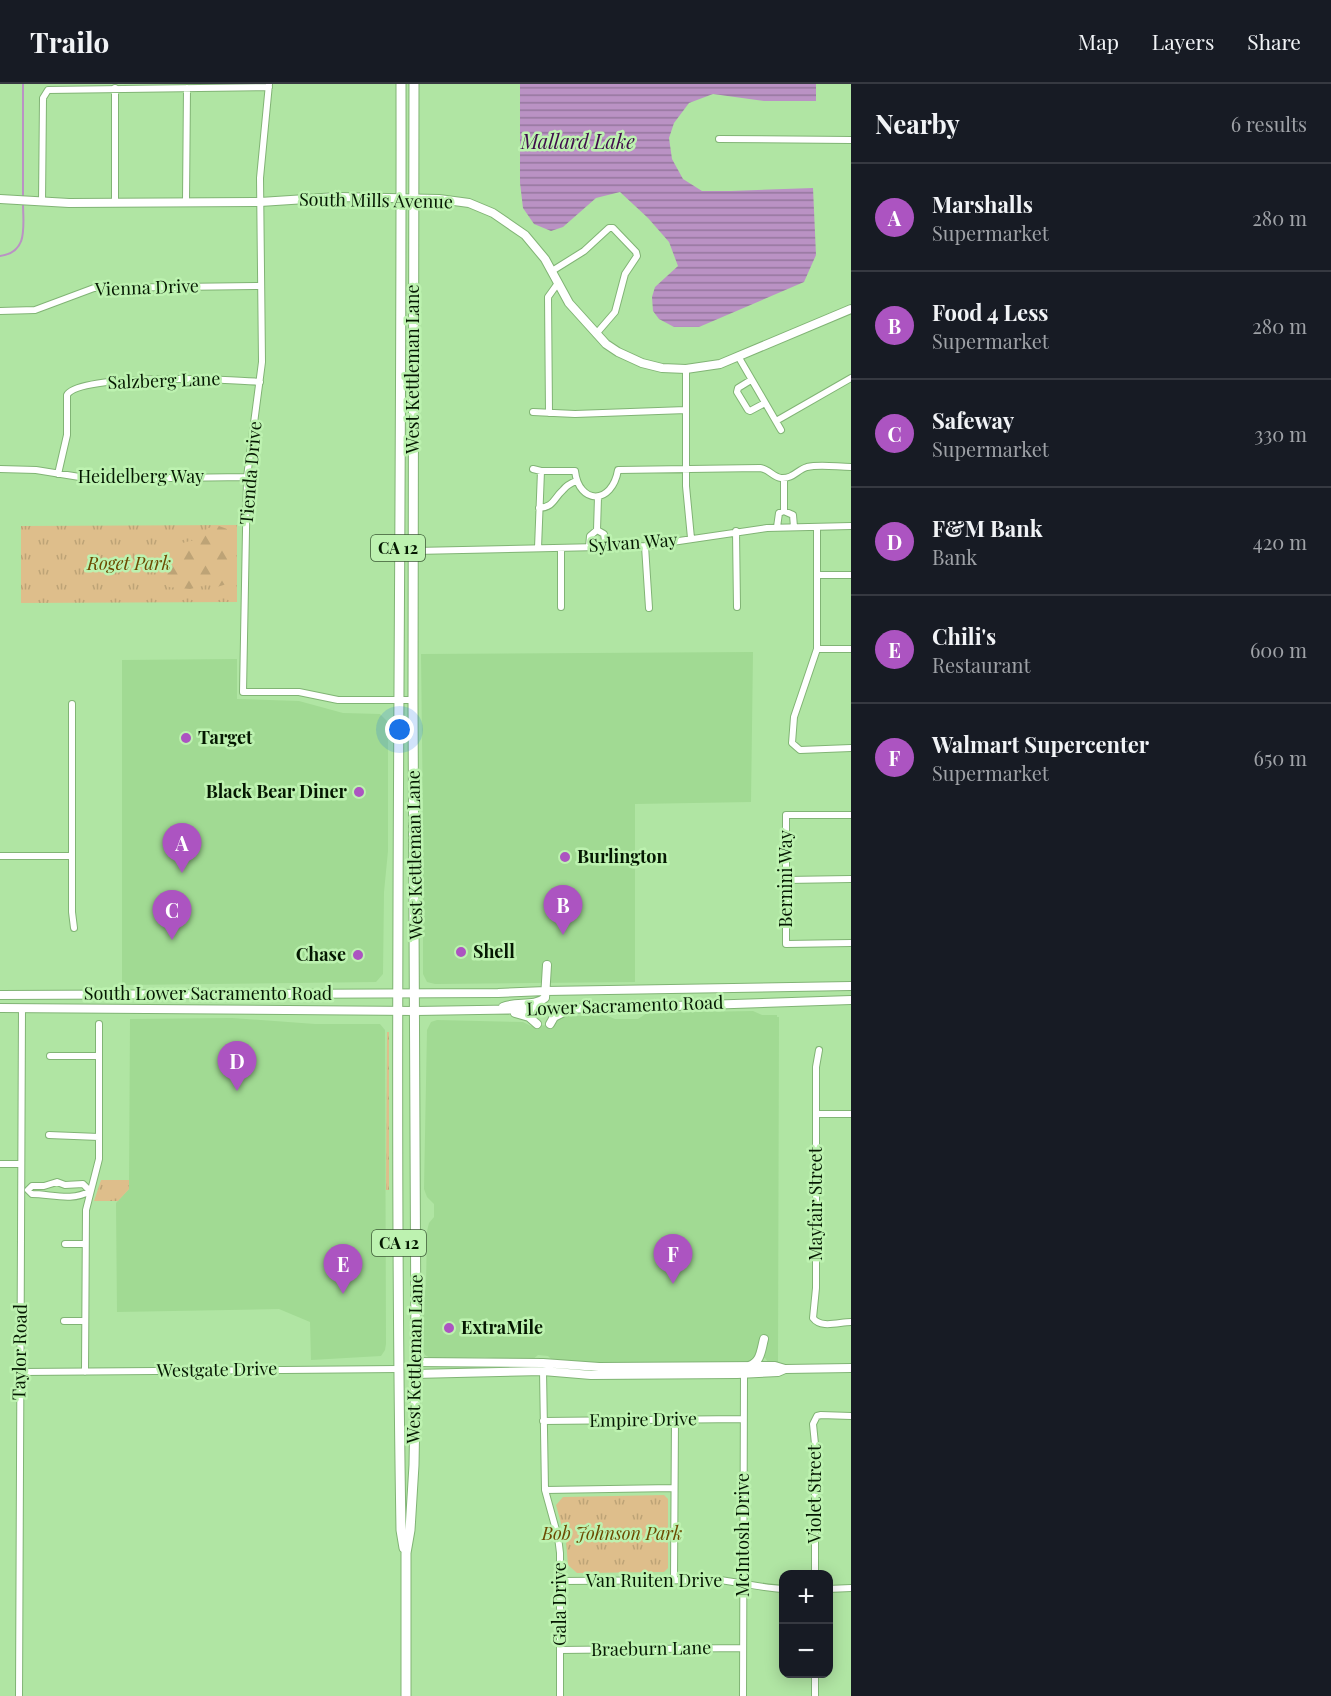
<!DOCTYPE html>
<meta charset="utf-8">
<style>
:root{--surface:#171b24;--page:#242831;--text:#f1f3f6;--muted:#9ea1a6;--line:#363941;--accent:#ac54c1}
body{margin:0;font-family:"Playfair Display",serif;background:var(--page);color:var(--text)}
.controls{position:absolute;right:18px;bottom:18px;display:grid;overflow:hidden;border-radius:12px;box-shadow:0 3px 15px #0003}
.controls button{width:54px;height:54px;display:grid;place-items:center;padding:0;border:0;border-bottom:2px solid var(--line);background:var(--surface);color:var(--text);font:30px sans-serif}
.you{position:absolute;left:400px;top:646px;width:21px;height:21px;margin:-15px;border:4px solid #fff;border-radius:50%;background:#1a73e8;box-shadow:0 0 0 9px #1a73e833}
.badge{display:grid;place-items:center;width:39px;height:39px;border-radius:50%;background:var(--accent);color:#fff;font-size:20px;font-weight:700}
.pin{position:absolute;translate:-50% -50px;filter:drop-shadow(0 2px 3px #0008)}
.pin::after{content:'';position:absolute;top:32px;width:21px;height:18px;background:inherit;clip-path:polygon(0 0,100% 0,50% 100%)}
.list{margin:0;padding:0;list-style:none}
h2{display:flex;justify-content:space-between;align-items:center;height:78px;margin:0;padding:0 24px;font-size:26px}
h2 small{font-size:20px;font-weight:400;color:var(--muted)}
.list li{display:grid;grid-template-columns:39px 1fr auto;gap:18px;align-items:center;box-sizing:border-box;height:108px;padding:0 24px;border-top:2px solid var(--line)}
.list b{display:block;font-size:22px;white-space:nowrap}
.list p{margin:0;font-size:20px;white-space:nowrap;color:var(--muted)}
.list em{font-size:20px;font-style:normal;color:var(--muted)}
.map{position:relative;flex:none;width:851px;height:1612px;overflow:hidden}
header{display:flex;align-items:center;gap:36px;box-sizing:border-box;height:84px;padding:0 30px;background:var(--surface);border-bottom:2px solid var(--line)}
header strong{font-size:28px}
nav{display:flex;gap:33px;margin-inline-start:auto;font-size:21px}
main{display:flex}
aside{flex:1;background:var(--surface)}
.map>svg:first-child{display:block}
</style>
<header>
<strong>Trailo</strong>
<nav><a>Map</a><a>Layers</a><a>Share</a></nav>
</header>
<main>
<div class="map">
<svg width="851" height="1612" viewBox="0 0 851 1612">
<defs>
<pattern id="grass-tufts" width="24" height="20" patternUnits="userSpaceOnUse" patternTransform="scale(1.5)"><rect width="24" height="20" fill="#debe8b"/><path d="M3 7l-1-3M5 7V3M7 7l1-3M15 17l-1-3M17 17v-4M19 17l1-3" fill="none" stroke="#bda376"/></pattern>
<pattern id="forest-firs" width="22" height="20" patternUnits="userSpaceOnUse" patternTransform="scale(1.5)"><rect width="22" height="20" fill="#debe8b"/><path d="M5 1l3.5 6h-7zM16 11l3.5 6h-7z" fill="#bda376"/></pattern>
<pattern id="water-rules" width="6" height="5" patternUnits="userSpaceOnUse" patternTransform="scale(1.5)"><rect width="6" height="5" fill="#ba92c4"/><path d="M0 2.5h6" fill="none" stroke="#95769d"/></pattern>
</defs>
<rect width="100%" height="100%" fill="#b0e5a3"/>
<path fill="#a1da93" d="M753,568L751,718L635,720V898L435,900L427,898L423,890V738L421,570Z
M237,575V615L299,617L343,629L380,630L388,638V767L384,808L383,890L376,898L122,901V576Z
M753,927L762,931H777V933H779L778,1278H768L765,1274H757L752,1279L610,1280L552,1276L548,1272L538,1271L532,1276H510L485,1273L430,1274L425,1271L422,1265V1231L426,1201L427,1147L429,1139L434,1133V1120L427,1113L424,1105L427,946L431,938L437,936L523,938L531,942L552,941L560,935L567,932L605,931L615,935H638L647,929Z
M232,934L315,940H380L385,946L386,1260L385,1266L381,1272L311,1276L310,1238L279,1225L117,1228L116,1119L129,1105L130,935Z"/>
<path fill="url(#grass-tufts)" d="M237,441V518L21,519V442Z
M387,948H389V1106H386Z
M101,1096H129V1105L118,1117H94Z
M664,1411L668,1415V1484L664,1488L577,1489L568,1481L566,1457L556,1421L563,1413Z"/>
<path fill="url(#forest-firs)" d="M219,442L227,445L230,453V499L217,503L207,501L190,505L169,503L164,500L161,492L165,472L182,459L199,455L208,444Z"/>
<path fill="url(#water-rules)" d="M520,0H816V17H764L713,10L689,19L674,39L669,54L672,75L683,95L702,107H731L813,104L816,171L804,198L699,243H674L659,235L653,227L652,213L655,203L678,182L669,158L648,134L620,108L596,114L563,143L551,147L534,140L523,124L520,99Z"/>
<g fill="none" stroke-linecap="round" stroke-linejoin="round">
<path stroke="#ba92c4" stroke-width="2" d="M23,0V114
M0,172C29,168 23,142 23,119"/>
<g stroke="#81b475" stroke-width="8">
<path id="street" d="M269,0L260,94L262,278L247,393L243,608H299L338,616H413
M719,55L851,56
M186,117L187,4
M42,118L43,14L48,6L269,3
M115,118V4
M552,187L584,167L609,144H613L636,168L637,172L625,190L615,228L596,250
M0,227L35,226L94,204L261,202
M738,272L781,346
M686,285V402L691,454
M751,296L738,304L737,308L748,326L750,327L765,319
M533,328L575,330L686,326
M549,329L548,213L558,199
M776,337L851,294
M0,385L36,386L92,395L247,393
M533,385L541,387H575C579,421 612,421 618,386L760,384C769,385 773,393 781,394C793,395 797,386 807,383C821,380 837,383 851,383
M58,390L67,351V311C78,289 232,295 260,298
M784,394V427
M539,424C554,423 553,415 563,406C566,402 571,399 576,397
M777,443L779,429L784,427L793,431L794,443
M817,443V565L794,633L792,659L800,666L851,664
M597,446L604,450L606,463
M736,447L737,523
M645,462L649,524
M589,463L590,452L597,446L598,413
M538,464L541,387
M415,467L645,462L767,444L851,442
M817,491H851
M561,523V464
M817,565H851
M72,620V828L74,844
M851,731H786V860L851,859
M0,772H72
M786,796L851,795
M819,966L816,983V1204L813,1234C821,1245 839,1238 851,1238
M50,972H99
M816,1030H851
M49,1051L99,1053
M0,1080H21
M57,1098L65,1101L83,1100L90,1107C72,1118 51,1110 32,1110L28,1106L32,1102H44Z
M65,1160H85
M64,1237H85
M543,1287L545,1406L558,1453L560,1469V1612
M21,1288L399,1285
M85,1288L86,1126L99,1075V940
M543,1337L743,1335
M545,1406L674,1404
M815,1490V1360L813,1340L817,1332L821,1331L851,1332
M674,1495L675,1335
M560,1497L718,1496C740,1498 761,1504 784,1505
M828,1505L851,1504
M560,1566L743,1564
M19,1612L22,924
M743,1612L744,1290
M815,1612V1590"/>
</g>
<g stroke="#81b475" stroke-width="10">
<path id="secondary" d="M0,115L69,119L260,118L337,113L439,115L469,119L493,129L525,151L545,175L569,219L606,260L618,268L642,279L662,284L686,285L720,280L851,225
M0,911L498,909L546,907L851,902
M503,923C516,917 534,923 545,914L547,881
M0,924L416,927L613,924L851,916
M515,929L529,933L537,940
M550,940L554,933L568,926
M415,1278L543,1279L599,1283L775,1282L785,1285
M749,1282C761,1278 761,1266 764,1255
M414,1290L543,1287L591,1291L737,1290L778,1288L785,1285L851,1284"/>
</g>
<g stroke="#81b475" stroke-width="11">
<path id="primary" d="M401,0C402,482 393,964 401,1446L404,1464
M406,1612V1469L410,1446L414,1381L416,1270L413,616L414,0"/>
</g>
<use href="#street" stroke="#fff" stroke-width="6"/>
<use href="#secondary" stroke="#fff" stroke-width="8"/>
<use href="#primary" stroke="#fff" stroke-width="9"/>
</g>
<g fill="#ac54c1" stroke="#bdf2b0" stroke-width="2">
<circle cx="186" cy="654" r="6"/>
<circle cx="359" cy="708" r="6"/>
<circle cx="565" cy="773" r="6"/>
<circle cx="461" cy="868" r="6"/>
<circle cx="358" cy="871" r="6"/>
<circle cx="449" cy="1244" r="6"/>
</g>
<g text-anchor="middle" stroke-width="5" stroke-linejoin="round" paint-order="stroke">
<g fill="#bdf2b0" stroke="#3c5936" stroke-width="1.5">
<rect x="371" y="451" width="54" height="26" rx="4.5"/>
<rect x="372" y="1146" width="54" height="26" rx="4.5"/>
</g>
<g font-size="16" font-weight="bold" fill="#051802">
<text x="398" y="470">CA 12</text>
<text x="399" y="1165">CA 12</text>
</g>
<g font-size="18" fill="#051802" stroke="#bdf2b0">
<text transform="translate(376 117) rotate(1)" y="6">South Mills Avenue</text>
<text transform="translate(147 204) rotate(-2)" y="6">Vienna Drive</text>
<text transform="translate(413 285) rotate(-90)" y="6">West Kettleman Lane</text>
<text transform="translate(164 297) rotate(-2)" y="6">Salzberg Lane</text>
<text transform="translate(251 389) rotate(-85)" y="6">Tienda Drive</text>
<text x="141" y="399">Heidelberg Way</text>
<text transform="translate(633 459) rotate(-4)" y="6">Sylvan Way</text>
<text transform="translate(415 771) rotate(-91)" y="6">West Kettleman Lane</text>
<text transform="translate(786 795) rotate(-90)" y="6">Bernini Way</text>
<text x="208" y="916">South Lower Sacramento Road</text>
<text transform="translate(625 922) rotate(-2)" y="6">Lower Sacramento Road</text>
<text transform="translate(816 1120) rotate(-90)" y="6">Mayfair Street</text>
<text transform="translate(20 1268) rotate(-89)" y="6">Taylor Road</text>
<text transform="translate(415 1275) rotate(-89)" y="6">West Kettleman Lane</text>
<text transform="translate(217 1286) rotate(-1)" y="6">Westgate Drive</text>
<text transform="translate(643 1336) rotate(-1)" y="6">Empire Drive</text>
<text transform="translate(815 1410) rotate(-90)" y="6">Violet Street</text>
<text transform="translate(743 1451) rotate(-90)" y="6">McIntosh Drive</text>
<text x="654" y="1503">Van Ruiten Drive</text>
<text transform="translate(560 1520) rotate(-90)" y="6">Gala Drive</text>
<text transform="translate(651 1565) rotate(-1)" y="6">Braeburn Lane</text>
</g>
<g font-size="18" font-style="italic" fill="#6b4a00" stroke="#bdf2b0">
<text x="129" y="486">Roget Park</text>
<text x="612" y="1456">Bob Johnson Park</text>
</g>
<g font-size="18" font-weight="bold" fill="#051802" stroke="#bdf2b0" text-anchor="start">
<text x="198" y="660">Target</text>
<text x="347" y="714" text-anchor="end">Black Bear Diner</text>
<text x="577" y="779">Burlington</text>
<text x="473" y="874">Shell</text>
<text x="346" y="877" text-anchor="end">Chase</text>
<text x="461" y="1250">ExtraMile</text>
</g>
<g font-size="20" font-style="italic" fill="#3f0d4b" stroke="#bdf2b0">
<text x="578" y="65">Mallard Lake</text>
</g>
</g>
</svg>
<div class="controls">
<button>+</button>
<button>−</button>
</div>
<div class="you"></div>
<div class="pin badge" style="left:182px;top:789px">A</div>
<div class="pin badge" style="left:563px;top:851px">B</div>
<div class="pin badge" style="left:172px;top:856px">C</div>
<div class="pin badge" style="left:237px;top:1007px">D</div>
<div class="pin badge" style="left:343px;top:1210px">E</div>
<div class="pin badge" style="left:673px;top:1200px">F</div>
</div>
<aside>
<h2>Nearby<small>6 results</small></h2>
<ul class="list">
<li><span class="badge">A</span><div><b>Marshalls</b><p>Supermarket</p></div><em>280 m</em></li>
<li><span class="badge">B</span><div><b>Food 4 Less</b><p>Supermarket</p></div><em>280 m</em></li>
<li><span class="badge">C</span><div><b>Safeway</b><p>Supermarket</p></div><em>330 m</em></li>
<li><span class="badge">D</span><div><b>F&amp;M Bank</b><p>Bank</p></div><em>420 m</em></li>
<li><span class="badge">E</span><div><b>Chili's</b><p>Restaurant</p></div><em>600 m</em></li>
<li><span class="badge">F</span><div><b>Walmart Supercenter</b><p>Supermarket</p></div><em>650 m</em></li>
</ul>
</aside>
</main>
